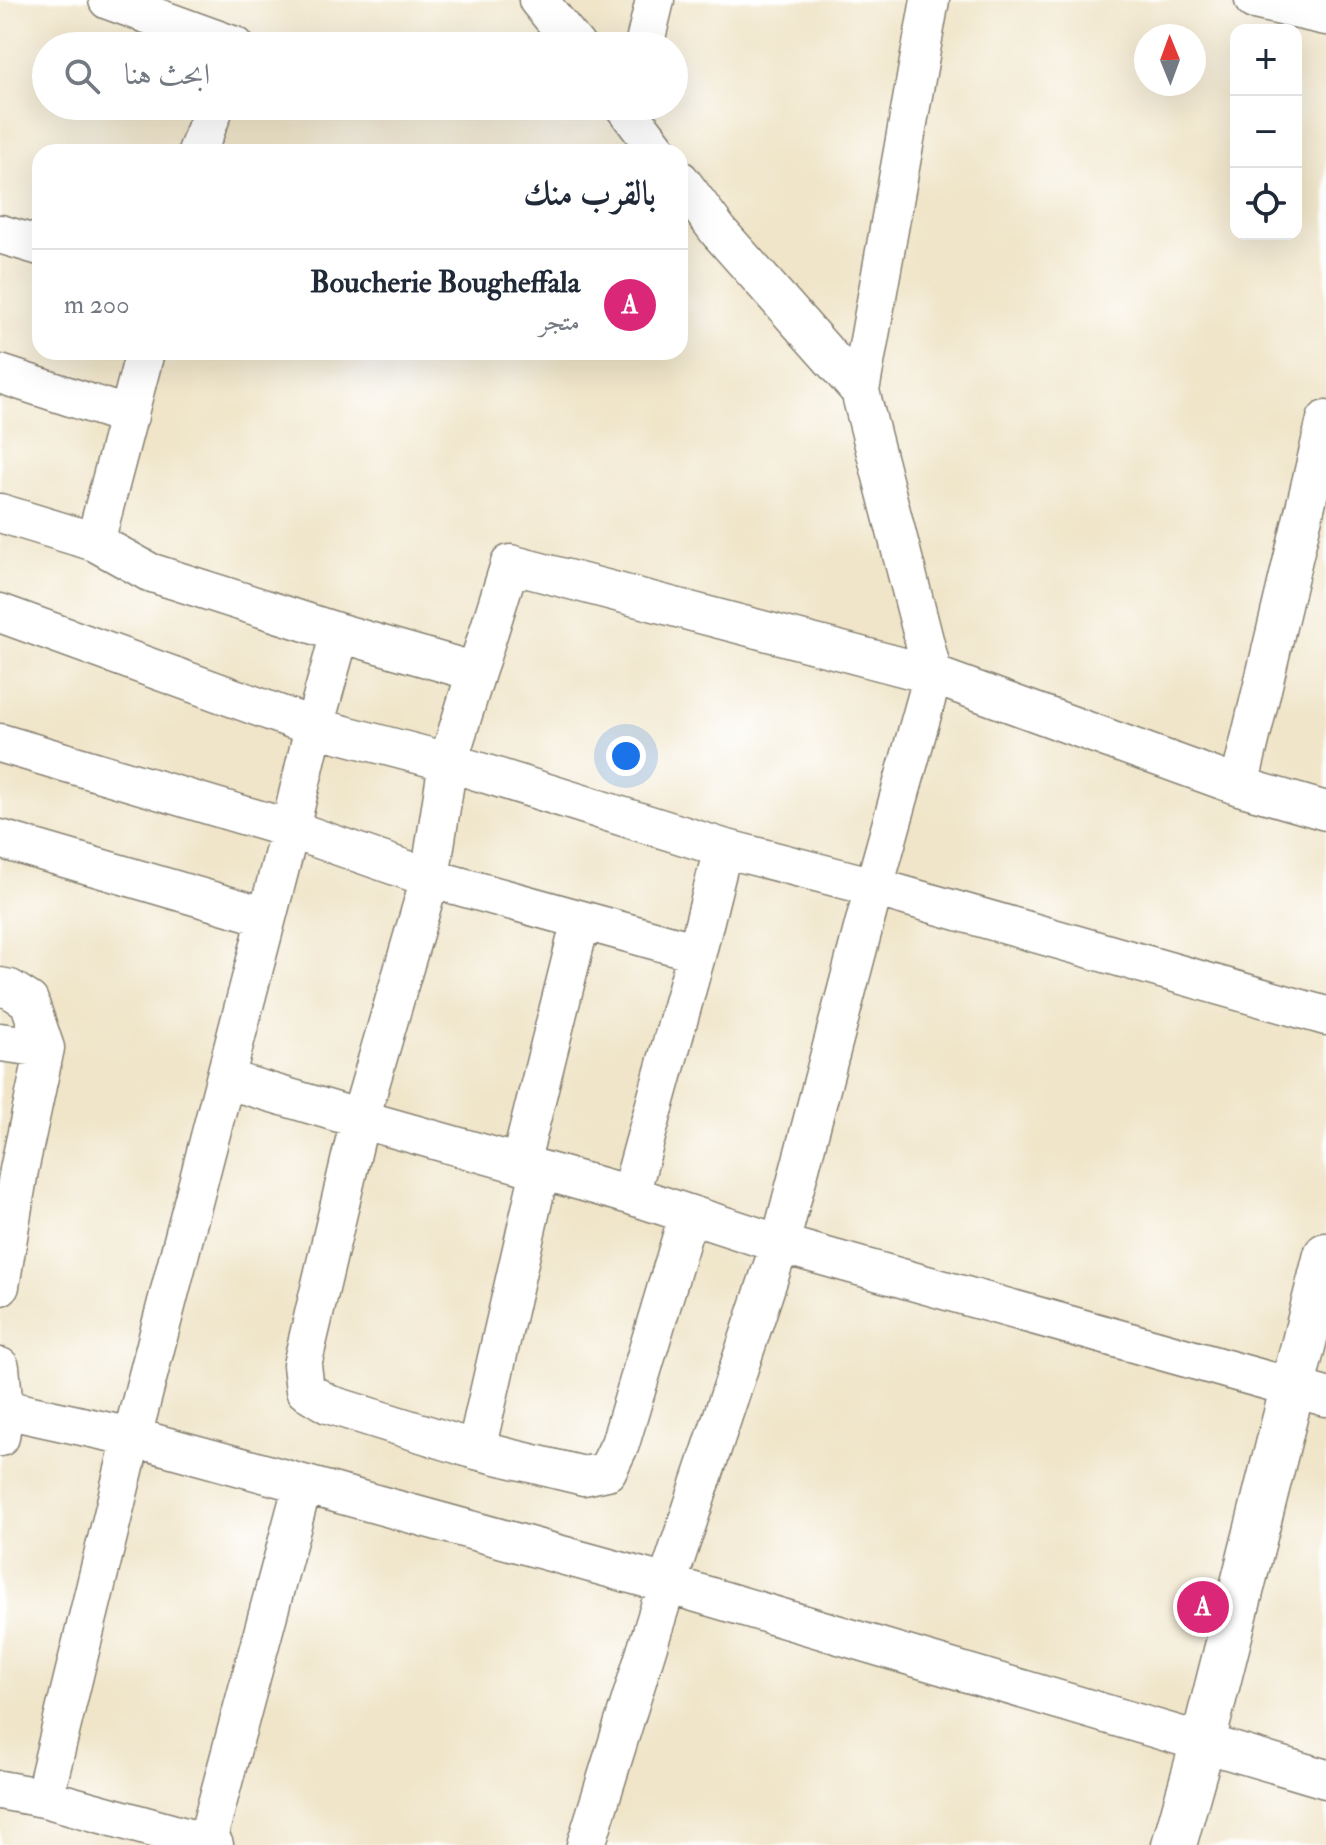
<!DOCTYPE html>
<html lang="ar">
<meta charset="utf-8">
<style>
:root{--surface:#fff;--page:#f6f6f7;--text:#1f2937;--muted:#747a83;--line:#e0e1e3;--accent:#db2777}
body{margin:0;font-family:"IM FELL Double Pica",Amiri,serif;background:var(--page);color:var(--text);direction:rtl}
.controls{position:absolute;right:24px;top:24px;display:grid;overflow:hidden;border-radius:16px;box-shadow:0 8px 32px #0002}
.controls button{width:72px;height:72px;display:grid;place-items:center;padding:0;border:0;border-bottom:2px solid var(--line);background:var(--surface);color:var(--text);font:40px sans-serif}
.compass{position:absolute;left:1134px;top:24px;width:72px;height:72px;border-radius:50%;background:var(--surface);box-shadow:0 8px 32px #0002;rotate:359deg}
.you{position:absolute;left:626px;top:756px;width:28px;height:28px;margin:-20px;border:6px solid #fff;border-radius:50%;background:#1a73e8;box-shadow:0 0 0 12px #1a73e833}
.badge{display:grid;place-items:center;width:52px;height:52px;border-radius:50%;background:var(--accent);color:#fff;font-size:26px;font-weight:700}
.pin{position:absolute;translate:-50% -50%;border:4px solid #fff;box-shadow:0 2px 8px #0006}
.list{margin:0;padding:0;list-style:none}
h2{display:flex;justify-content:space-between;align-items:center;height:104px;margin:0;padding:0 32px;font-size:34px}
h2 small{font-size:26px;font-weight:400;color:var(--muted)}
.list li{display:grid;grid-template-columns:52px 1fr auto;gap:24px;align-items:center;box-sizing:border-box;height:112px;padding:0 32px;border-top:2px solid var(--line)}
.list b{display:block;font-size:30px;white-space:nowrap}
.list p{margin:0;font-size:26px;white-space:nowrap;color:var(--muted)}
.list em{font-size:26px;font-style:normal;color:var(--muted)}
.icon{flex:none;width:44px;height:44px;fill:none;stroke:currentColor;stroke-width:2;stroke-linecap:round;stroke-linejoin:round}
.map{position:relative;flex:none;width:1326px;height:1845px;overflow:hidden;direction:ltr}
.search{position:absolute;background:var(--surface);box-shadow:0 8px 32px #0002;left:32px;top:32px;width:656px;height:88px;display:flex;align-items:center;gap:20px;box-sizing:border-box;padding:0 28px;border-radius:44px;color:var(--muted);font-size:30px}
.panel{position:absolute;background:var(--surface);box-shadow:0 8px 32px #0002;left:32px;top:144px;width:656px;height:216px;border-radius:24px;direction:rtl}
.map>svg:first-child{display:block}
</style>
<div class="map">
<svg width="1326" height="1845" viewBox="0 0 1326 1845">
<rect width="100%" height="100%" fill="#fff"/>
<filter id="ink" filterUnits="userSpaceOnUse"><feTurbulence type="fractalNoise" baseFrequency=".0125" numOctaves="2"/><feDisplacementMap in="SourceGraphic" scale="16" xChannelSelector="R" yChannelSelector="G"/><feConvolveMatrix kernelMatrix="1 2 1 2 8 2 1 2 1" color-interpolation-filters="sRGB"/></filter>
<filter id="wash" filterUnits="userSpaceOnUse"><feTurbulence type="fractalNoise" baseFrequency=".006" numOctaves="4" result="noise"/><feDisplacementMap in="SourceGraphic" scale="32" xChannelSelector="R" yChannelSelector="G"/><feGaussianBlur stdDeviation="1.8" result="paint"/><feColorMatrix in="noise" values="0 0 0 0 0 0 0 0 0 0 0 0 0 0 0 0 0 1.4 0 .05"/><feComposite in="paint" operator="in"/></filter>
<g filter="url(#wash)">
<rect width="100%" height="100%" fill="#f0e5c9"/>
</g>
<g filter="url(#ink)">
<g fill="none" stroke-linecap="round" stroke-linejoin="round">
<g stroke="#868072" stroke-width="41">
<path id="street" d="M108,0L235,46
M538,0L576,46
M930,0L860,391L933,675L1239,786
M1254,0L1326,16
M644,46L655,0
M624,106L659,152
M197,152L215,106
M680,180L719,232L860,391
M0,234L40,246
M0,374L129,416
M1326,420L1239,786L1326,811
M0,513L95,542L149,572L340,633
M95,542L145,352
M0,613L314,727L340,633L476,672
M314,727L448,762L430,878L290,829Z
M0,743L290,829L132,1437L44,1798
M0,839L267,917
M723,848L874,887L1326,1016
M0,987L10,989L29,1001L45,1048L19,1170L0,1286
M0,1042L45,1048
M225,1079L360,1119L302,1365L305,1390L328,1404L476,1450L584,1476L607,1471L620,1444L688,1216
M520,1164L581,920
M630,1195L697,952
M0,1367L4,1409
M0,1437L4,1409L132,1437L303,1484L206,1845
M476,1450L540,1170
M303,1484L667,1584L780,1244L630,1195L360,1119L430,878L697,952L723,848L448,762L510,564L933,675L874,887L780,1244L1326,1397
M0,1790L44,1798L214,1845
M586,1845L667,1584L1326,1779"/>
</g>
<g stroke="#868072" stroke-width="47">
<path id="primary" d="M1174,1845L1203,1742L1326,1255"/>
</g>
<use href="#street" stroke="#fff" stroke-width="38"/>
<use href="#primary" stroke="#fff" stroke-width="44"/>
</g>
</g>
</svg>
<div class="controls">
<button>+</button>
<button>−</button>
<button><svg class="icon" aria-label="locate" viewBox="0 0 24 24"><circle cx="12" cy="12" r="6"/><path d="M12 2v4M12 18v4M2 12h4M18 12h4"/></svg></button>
</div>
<svg class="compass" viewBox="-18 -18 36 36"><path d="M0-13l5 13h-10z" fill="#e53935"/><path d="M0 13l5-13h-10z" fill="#747a83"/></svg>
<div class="you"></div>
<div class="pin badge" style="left:1203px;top:1607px">A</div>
<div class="search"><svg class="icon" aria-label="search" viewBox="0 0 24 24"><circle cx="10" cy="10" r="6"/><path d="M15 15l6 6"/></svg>ابحث هنا</div>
<section class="panel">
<h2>بالقرب منك<small></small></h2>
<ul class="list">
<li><span class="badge">A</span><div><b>Boucherie Bougheffala</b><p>متجر</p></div><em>200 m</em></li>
</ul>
</section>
</div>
